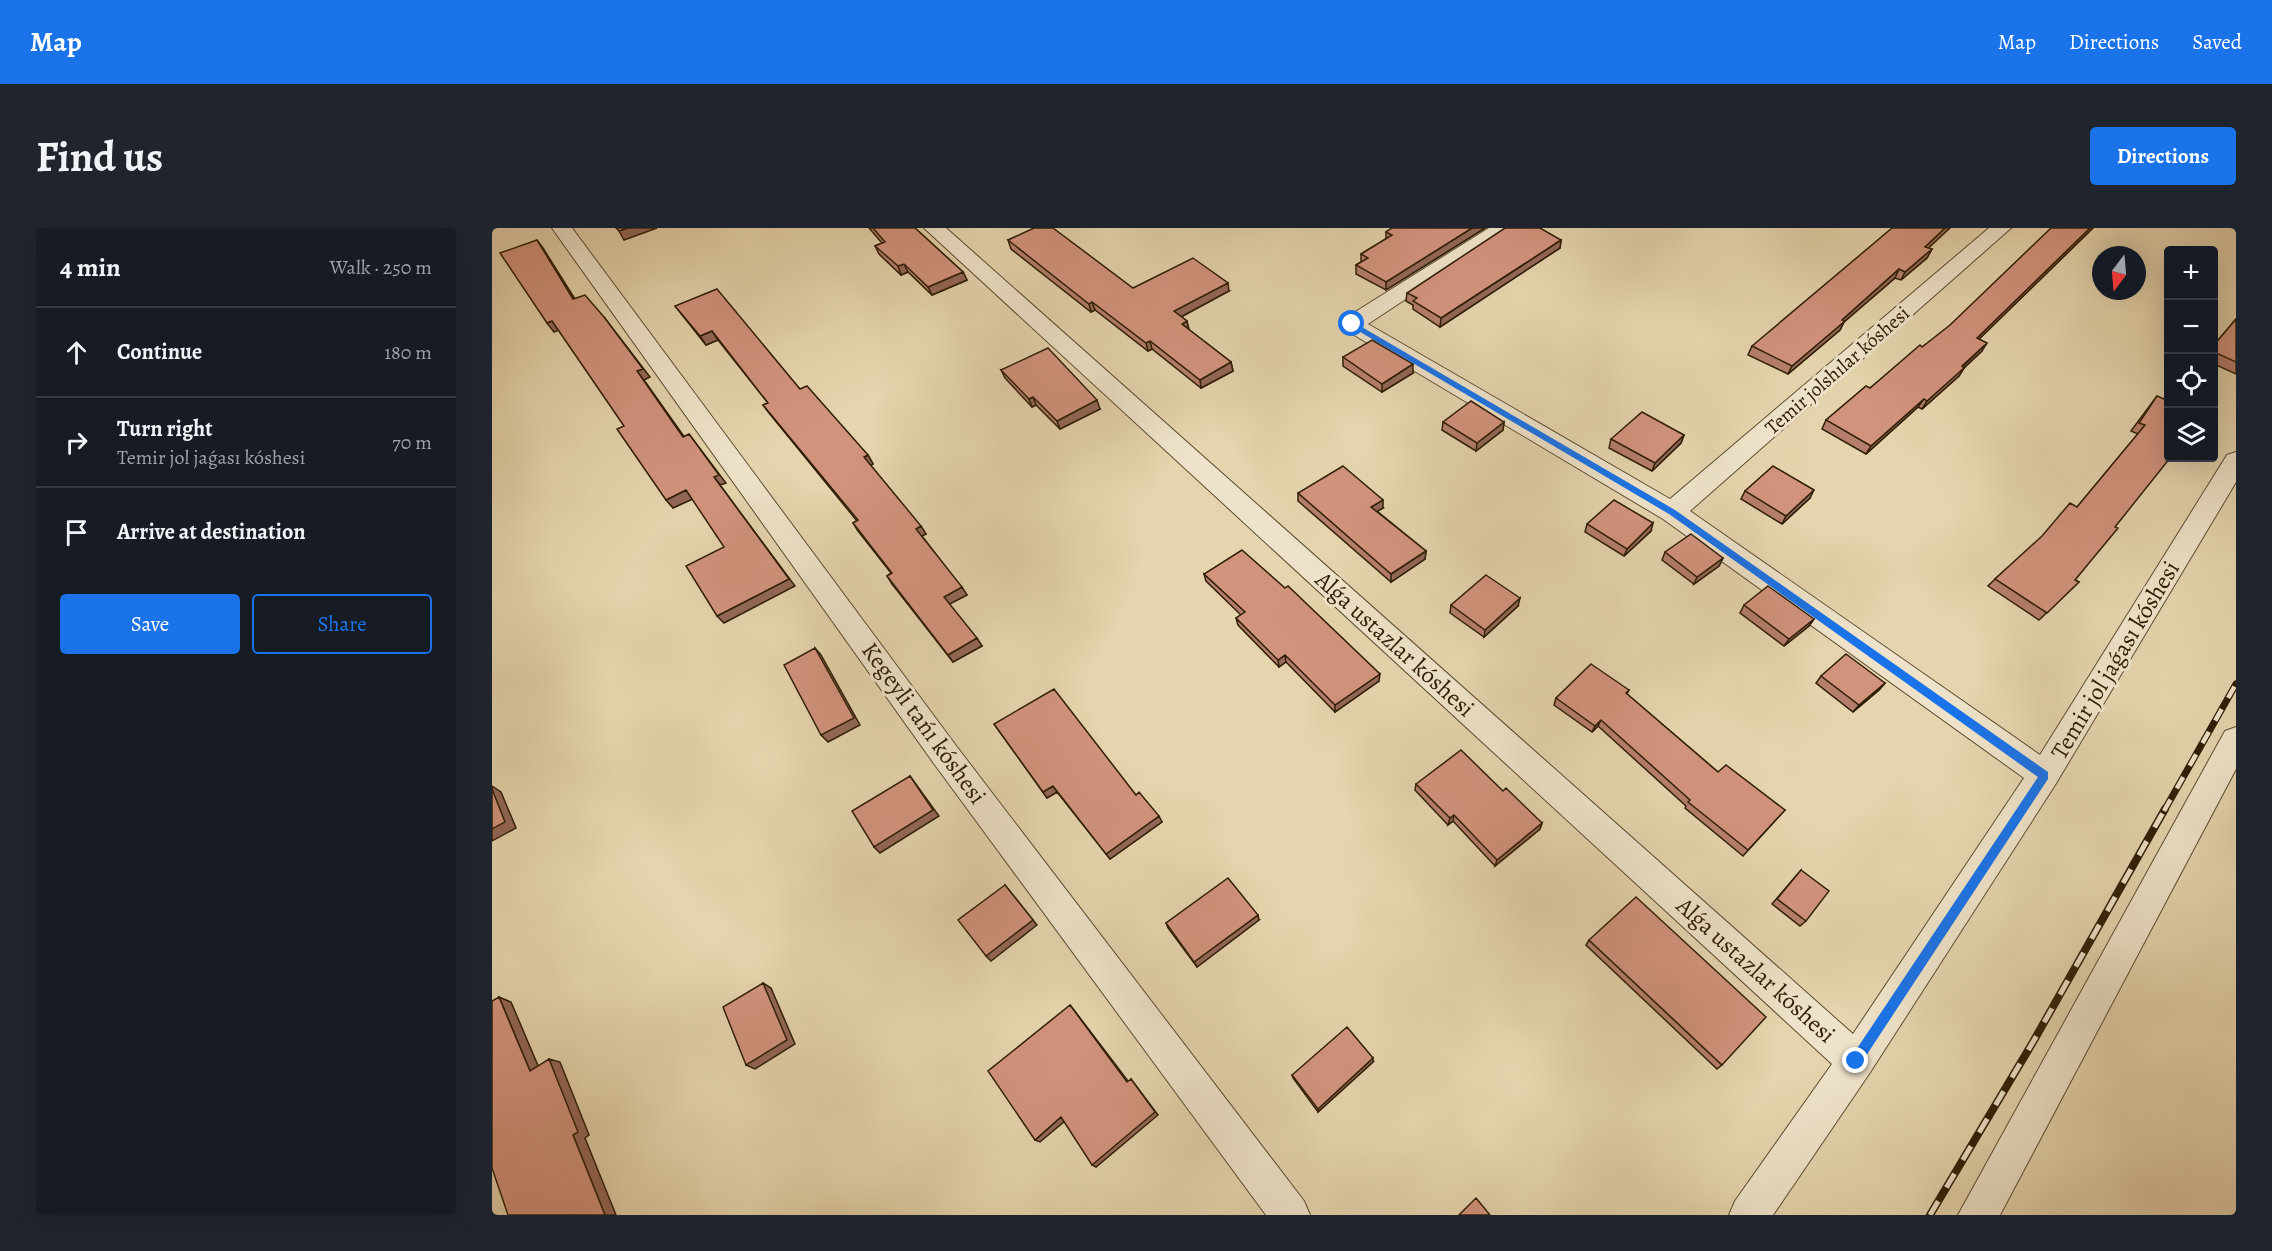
<!DOCTYPE html>
<meta charset="utf-8">
<style>
:root{--surface:#171b24;--page:#20242c;--text:#f1f3f6;--muted:#9ea1a6;--line:#363941;--accent:#1a73e8}
body{margin:0;font-family:Alegreya,serif;background:var(--page);color:var(--text)}
.controls{position:absolute;right:18px;top:18px;display:grid;overflow:hidden;border-radius:6px;box-shadow:0 6px 24px #0002}
.controls button{width:54px;height:54px;display:grid;place-items:center;padding:0;border:0;border-bottom:2px solid var(--line);background:var(--surface);color:var(--text);font:30px sans-serif}
.compass{position:absolute;left:1600px;top:18px;width:54px;height:54px;border-radius:50%;background:var(--surface);box-shadow:0 6px 24px #0002;rotate:196deg}
.stop{position:absolute;width:18px;height:18px;margin:-14px;border:4px solid #1a73e8;border-radius:50%;background:#fff}
.stop.end{background:#1a73e8;border-color:#fff;box-shadow:0 2px 6px #0008}
.list{margin:0;padding:0;list-style:none}
h2{display:flex;justify-content:space-between;align-items:center;height:78px;margin:0;padding:0 24px;font-size:26px}
h2 small{font-size:20px;font-weight:400;color:var(--muted)}
.list li{display:grid;grid-template-columns:39px 1fr auto;gap:18px;align-items:center;box-sizing:border-box;height:90px;padding:0 24px;border-top:2px solid var(--line)}
.list b{display:block;font-size:22px;white-space:nowrap}
.list p{margin:0;font-size:20px;white-space:nowrap;color:var(--muted)}
.list em{font-size:20px;font-style:normal;color:var(--muted)}
.actions{display:flex;gap:12px;padding:18px 24px}
.actions a{flex:1;padding:14px 0;border:2px solid var(--accent);border-radius:6px;text-align:center;font-size:21px;color:var(--accent)}
.actions .main{background:var(--accent);color:#fff}
.icon{flex:none;width:33px;height:33px;fill:none;stroke:currentColor;stroke-width:2;stroke-linecap:round;stroke-linejoin:round}
.map{position:relative;flex:none;width:1744px;height:987px;overflow:hidden;border-radius:6px}
header{display:flex;align-items:center;gap:36px;box-sizing:border-box;height:84px;padding:0 30px;background:var(--accent);color:#fff}
header strong{font-size:28px}
nav{display:flex;gap:33px;margin-inline-start:auto;font-size:21px}
.intro{display:flex;align-items:center;justify-content:space-between;box-sizing:border-box;height:144px;padding:0 36px}
h1{margin:0;font-size:42px}
.button{padding:15px 27px;border-radius:6px;background:var(--accent);color:#fff;font-size:21px;font-weight:700}
main{display:flex;gap:36px;padding:0 36px}
aside{flex:1;background:var(--surface);border-radius:6px;box-shadow:0 6px 24px #0002}
.map>svg:first-child{display:block}
</style>
<header>
<strong>Map</strong>
<nav><a>Map</a><a>Directions</a><a>Saved</a></nav>
</header>
<div class="intro"><h1>Find us</h1><a class="button">Directions</a></div>
<main>
<aside>
<h2>4 min<small>Walk · 250 m</small></h2>
<ul class="list">
<li><svg class="icon" aria-label="ahead" viewBox="0 0 24 24"><path d="M12 20V5M6 11l6-6 6 6"/></svg><div><b>Continue</b></div><em>180 m</em></li>
<li><svg class="icon" aria-label="right" viewBox="0 0 24 24"><path d="M7 20v-9h11M14 6l5 5-5 5"/></svg><div><b>Turn right</b><p>Temir jol jaǵası kóshesi</p></div><em>70 m</em></li>
<li><svg class="icon" aria-label="arrive" viewBox="0 0 24 24"><path d="M6 21V4h12l-3 4 3 4H6"/></svg><div><b>Arrive at destination</b></div></li>
</ul>
<div class="actions"><a class="main">Save</a><a>Share</a></div>
</aside>
<div class="map">
<svg width="1744" height="987" viewBox="0 0 1744 987">
<rect width="100%" height="100%" fill="#e5d4ad"/>
<filter id="stains"><feTurbulence type="fractalNoise" baseFrequency=".00333" numOctaves="4"/><feColorMatrix values="0 0 0 0 .2 0 0 0 0 .09 0 0 0 0 .02 0 0 0 .5 -.17"/></filter>
<radialGradient id="worn" r=".72"><stop offset=".6" stop-color="#630" stop-opacity="0"/><stop offset="1" stop-color="#630" stop-opacity=".3"/></radialGradient>
<g fill="none" stroke-linecap="round" stroke-linejoin="round">
<g stroke="#5c4c30" stroke-width="2">
<path id="minor" d="M60,0H80L465,519L812,973L818,987H774L443,537Z
M432,0H454L1361,806L1532,550L1171,291L852,101L849,96L852,91L997,0H1021L876,96L1178,271L1497,0H1519L1198,283L1548,527L1735,227L1744,224V254L1563,557L1377,846L1281,987H1237L1243,973L1340,836Z
M1744,499V541L1508,987H1466L1733,503Z"/>
</g>
<use href="#minor" fill="#eee3ca" fill-rule="evenodd"/>
<g stroke="#2f1e06" stroke-width="7">
<path id="rail-far1" d="M1672,583L1744,456"/>
</g>
<g stroke="#2f1e06" stroke-width="8">
<path id="rail" d="M1438,987L1541,814L1673,581"/>
</g>
<use href="#rail-far1" stroke="#eee3ca" stroke-width="4.5" stroke-dasharray="13" stroke-linecap="butt"/>
<use href="#rail" stroke="#eee3ca" stroke-width="5" stroke-dasharray="16" stroke-linecap="butt"/>
</g>
<path fill="#b57e6c" stroke="#2f1e06" stroke-width="1.5" d="M377,0H423L471,44L475,52L440,67L416,44L409,47L387,26L383,18L390,15Z
M900,0H993L894,62L864,46V37L869,34V26L894,11V4Z
M1601,0L1487,111L1490,123L1472,140L1467,148L1430,181L1426,179L1374,226L1330,201L1334,192L1378,160L1430,119Z
M516,12L641,60L737,63L689,89L695,93L696,101L739,134L741,143L709,160L660,121L656,123L603,82L599,84L519,21Z
M1069,12L1068,20L948,99L921,81V77L914,73L915,65Z
M1436,20L1440,21L1435,30L1409,52L1403,50L1352,94L1348,102L1296,146L1256,127L1260,118Z
M183,78L308,161L376,227L381,236L378,237L434,306L430,308L475,367L457,376L490,418L461,434L400,356L395,348L399,345L366,303L361,295L365,293L277,185L271,177L276,175L226,112L214,117Z
M1744,91V146L1722,136V117Z
M851,129L921,145L890,164L851,138Z
M509,142L608,181L568,201L544,177L540,179L513,150Z
M1665,168L1623,299L1583,352L1587,354L1547,392L1496,358L1503,351L1585,279L1646,206L1639,203Z
M951,194H1012L1011,202L984,223L950,202Z
M1192,207L1189,215L1160,243L1117,220L1119,211Z
M1253,263L1318,270L1290,296L1249,271Z
M806,265L891,280L885,283L934,323L933,331L899,354L806,273Z
M1095,296L1159,303L1132,328L1093,304Z
M1173,324L1231,330L1227,338L1202,356L1170,332Z
M712,346L887,453L843,484L794,434L787,439L746,397L744,390L749,387L714,353Z
M959,377L1026,378L992,409L958,385Z
M1252,377L1322,391L1317,398L1292,418L1248,385Z
M1329,448L1393,455L1387,462L1361,484L1324,455Z
M1137,462L1135,466L1226,544L1293,582L1251,628L1193,580L1194,578L1106,498L1100,504L1062,477L1064,470Z
M502,496L644,567L670,594L618,631L565,564L555,570Z
M924,556L1011,563L1050,595L1048,601L1003,638L961,593L956,597L923,562Z
M1309,642L1314,693L1308,698L1280,676Z
M767,692L705,739L676,700L674,695Z
M1097,712L1230,837L1225,841L1094,717Z
M881,834L826,884L801,850L800,847Z"/>
<path fill="#936758" stroke="#2f1e06" stroke-width="1.5" d="M136,0H165L132,12L127,3Z
M980,0H993L894,62V54Z
M1453,0H1458L1429,27L1433,19Z
M1598,0H1601L1480,118L1485,110Z
M45,12L51,20L88,79L81,71Z
M1069,12L1068,20L948,99L949,90Z
M1440,21L1435,30L1409,52L1413,44Z
M412,36L416,44L409,47L406,38Z
M1407,41L1403,50L1352,94L1348,102L1296,146L1300,138L1350,92Z
M471,44L475,52L440,67L436,59Z
M736,55L737,63L683,92L682,83Z
M600,74L603,82L599,84L597,76Z
M112,89L158,149L152,152L198,217L145,143Z
M60,93L67,102L62,104L55,95Z
M695,93L697,101L690,96Z
M220,103L226,112L214,117L208,108Z
M658,113L660,121L656,123L654,115Z
M1495,115L1490,123L1472,140L1467,148L1430,181L1435,173Z
M739,134L741,143L709,160L708,152Z
M921,136V145L890,164V156Z
M541,169L544,177L540,179L537,171Z
M1432,171L1426,179L1374,226L1379,218Z
M605,172L608,181L568,201L565,193Z
M1012,194L1011,202L984,223L985,215Z
M197,206L234,255L228,257L303,358L232,395L225,388L297,351L222,249Z
M1192,207L1189,215L1160,243L1163,235Z
M376,227L381,236L377,238L372,229Z
M194,262L201,271L181,280L174,272Z
M1322,262L1318,270L1290,296L1294,288Z
M891,272V280L879,287V279Z
M1161,295L1159,303L1132,328L1135,321Z
M429,298L434,306L428,309L424,301Z
M934,323L933,331L899,354V346Z
M1231,330L1227,338L1202,356L1205,349Z
M470,359L475,367L456,377L452,369Z
M1028,370L1026,378L992,409L993,402Z
M1322,391L1317,398L1292,418L1297,411Z
M485,410L490,418L461,434L456,427Z
M323,420L329,427L368,497L336,514L329,507Z
M793,427L794,434L787,439L786,432Z
M888,446L887,453L843,484V477Z
M1393,455L1387,462L1361,484L1367,477Z
M1109,492L1106,498L1100,504L1103,498Z
M418,548L447,588L388,625L382,619Z
M0,558L9,564L24,600L0,613Z
M561,558L565,564L555,570L551,564Z
M962,587L961,593L956,597L958,590Z
M667,588L670,594L618,631L614,626Z
M1050,595L1048,601L1003,638L1005,632Z
M513,657L545,697L499,733L494,728Z
M766,687L767,692L705,739L702,734Z
M271,755L279,760L303,816L263,841L254,837Z
M7,769L19,774L50,847L38,843Z
M578,777L582,782L639,857L635,854Z
M881,830V834L826,884V881Z
M57,831L68,834L97,907L93,910L124,987H113L81,907Z
M639,851L666,887L604,939L600,937Z
M569,889L574,892L548,914L543,912Z"/>
<path fill="#d2937d" stroke="#2f1e06" stroke-width="1.5" d="M124,0H136L127,3Z
M381,0H423L471,44L436,59L412,36L406,38L383,18L393,14Z
M542,0H561L641,60L701,30L736,55L682,83L695,93L690,96L739,134L708,152L658,113L654,115L600,74L597,76L516,12Z
M900,0H980L894,54L864,37L876,30L869,26L900,7L894,4Z
M1013,0H1048L1069,12L949,90L921,73L925,70L915,65Z
M1400,0H1453L1433,19L1440,21L1413,44L1407,41L1350,92L1353,93L1300,138L1260,118Z
M1559,0H1598L1485,110L1495,115L1470,138L1472,140L1435,173L1432,171L1379,218L1334,192L1374,158L1378,160L1428,117L1430,119L1458,97Z
M45,12L81,71L93,67L112,89L151,141L145,143L191,209L197,206L227,247L222,249L297,351L225,388L194,338L232,319L194,262L174,272L125,201L132,198L60,93L55,95L8,25Z
M225,61L308,161L315,158L376,227L372,229L429,298L424,301L470,359L452,369L485,410L456,427L395,348L400,345L361,295L366,292L271,177L276,175L220,103L208,108L183,78Z
M1744,91V134L1722,124V117Z
M880,112L921,136L890,156L851,129Z
M556,120L605,172L565,193L541,169L537,171L509,142Z
M1665,168L1677,173V230H1678L1623,299L1626,300L1583,352L1587,354L1555,385L1503,351L1550,308L1578,275L1585,279L1653,197L1647,195Z
M979,173L1012,194L985,215L951,194Z
M1150,184L1192,207L1163,235L1119,211Z
M851,238L891,272L879,279L934,323L899,346L806,265Z
M1281,238L1322,262L1294,288L1253,263Z
M1122,272L1161,295L1135,321L1095,296Z
M1199,306L1231,330L1205,349L1173,324Z
M750,322L793,360L796,358L888,446L843,477L793,427L786,432L744,390L753,384L712,346Z
M994,347L1028,370L993,402L959,377Z
M1276,358L1322,391L1297,411L1252,377Z
M323,420L362,490L329,507L292,437Z
M1354,426L1393,455L1367,477L1329,448Z
M1099,436L1137,462L1134,465L1226,544L1234,537L1293,582L1256,622L1196,574L1198,572L1109,492L1103,498L1064,470Z
M562,461L644,567L647,564L667,588L614,626L561,558L551,564L502,496Z
M969,522L1011,563L1014,560L1050,595L1005,632L962,587L958,590L924,556Z
M418,548L441,582L382,619L360,583Z
M0,561L13,594L0,601Z
M1309,642L1337,663L1314,693L1285,671Z
M736,650L766,687L702,734L674,695Z
M513,657L541,692L494,728L466,692Z
M1144,669L1274,789L1230,837L1097,712Z
M271,755L295,812L254,837L231,779Z
M7,769L38,843L57,831L86,904L81,907L113,987H16L0,940V773Z
M578,777L635,854L639,851L663,884L600,937L569,889L543,912L496,843Z
M855,799L881,830L826,881L800,847Z
M984,970L998,987H967Z"/>
<path fill="#1a73e8" d="M858,95H863L1183,282L1556,544V551L1368,837H1360V828L1546,549L1177,286L858,98Z"/>
<g text-anchor="middle" stroke-width="6" stroke-linejoin="round" paint-order="stroke">
<g font-size="20" fill="#2f1e06" stroke="#eee3ca">
<text transform="translate(1345 142) rotate(-41)" y="7">Temir jolshılar kóshesi</text>
</g>
<g font-size="24" fill="#2f1e06" stroke="#eee3ca">
<text transform="translate(903 416) rotate(42)" y="8">Alǵa ustazlar kóshesi</text>
<text transform="translate(1623 432) rotate(-59)" y="8">Temir jol jaǵası kóshesi</text>
<text transform="translate(432 495) rotate(54)" y="8">Kegeyli tańı kóshesi</text>
<text transform="translate(1264 742) rotate(42)" y="8">Alǵa ustazlar kóshesi</text>
</g>
</g>
<rect width="100%" height="100%" filter="url(#stains)"/>
<rect width="100%" height="100%" fill="url(#worn)"/>
</svg>
<div class="controls">
<button>+</button>
<button>−</button>
<button><svg class="icon" aria-label="locate" viewBox="0 0 24 24"><circle cx="12" cy="12" r="6"/><path d="M12 2v4M12 18v4M2 12h4M18 12h4"/></svg></button>
<button><svg class="icon" aria-label="layers" viewBox="0 0 24 24"><path d="M12 4l9 5-9 5-9-5zM3 14l9 5 9-5"/></svg></button>
</div>
<svg class="compass" viewBox="-18 -18 36 36"><path d="M0-13l5 13h-10z" fill="#e53935"/><path d="M0 13l5-13h-10z" fill="#9ea1a6"/></svg>
<div class="stop" style="left:860px;top:96px"></div>
<div class="stop end" style="left:1364px;top:833px"></div>
</div>
</main>
